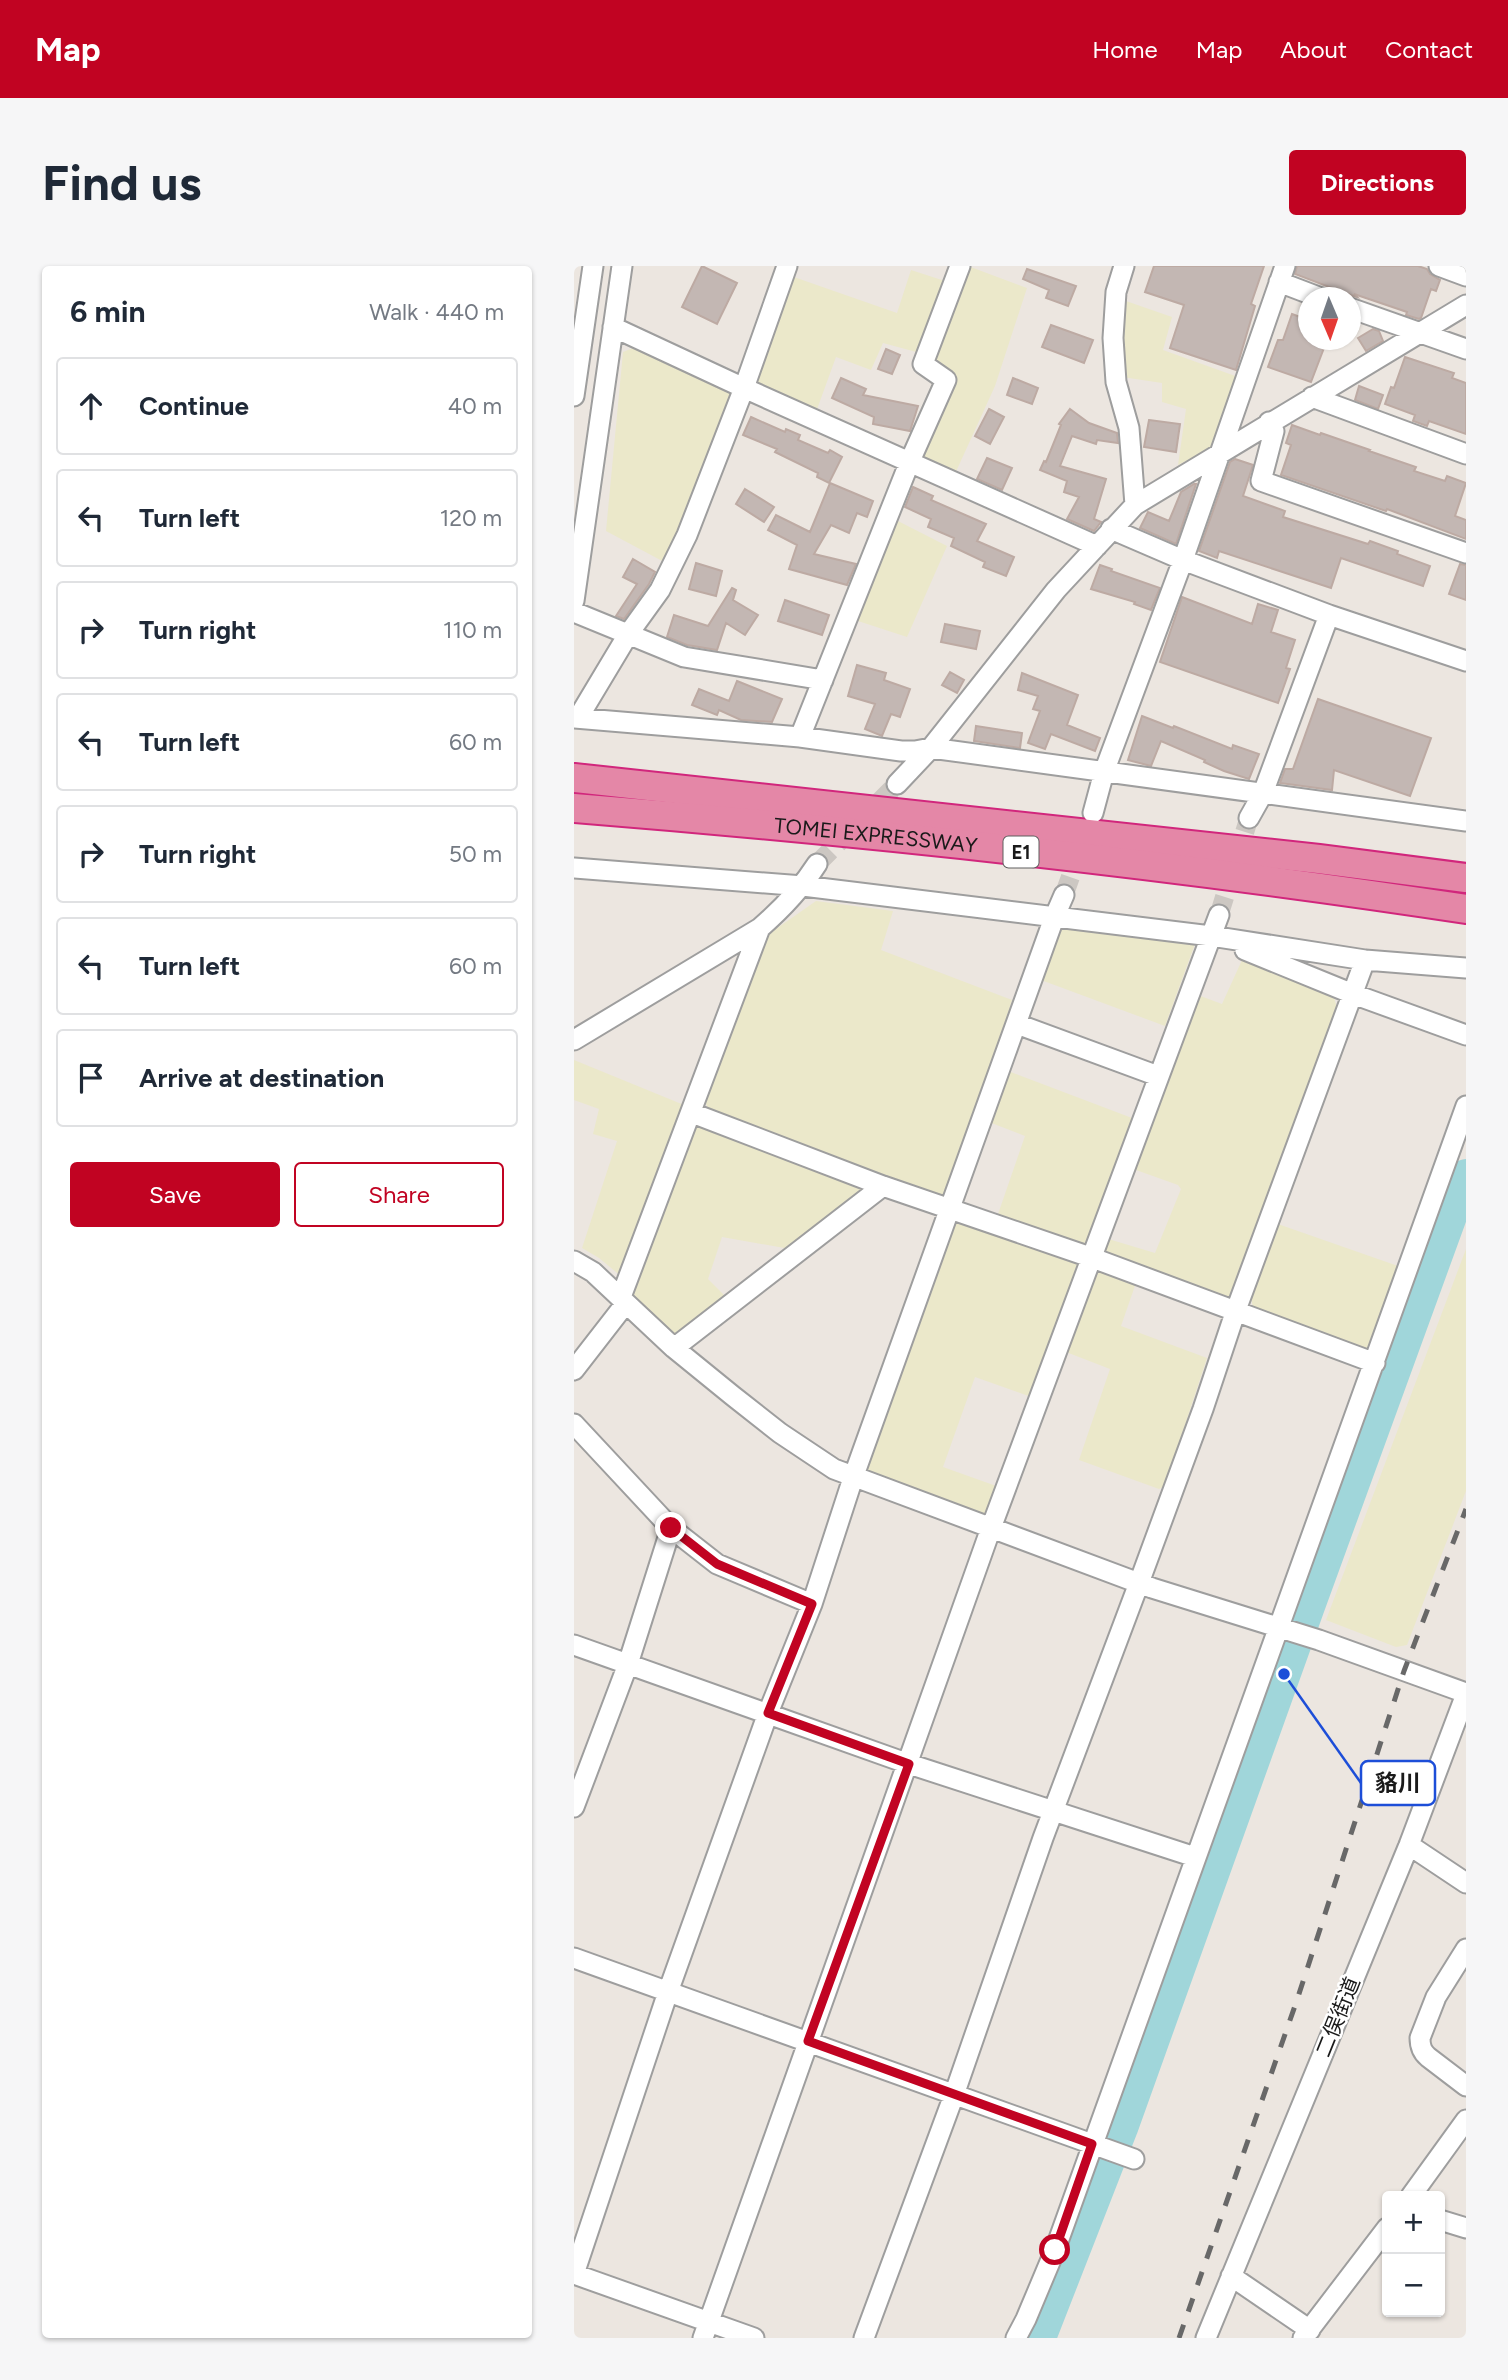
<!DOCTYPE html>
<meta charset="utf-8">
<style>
:root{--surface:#fff;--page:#f6f6f7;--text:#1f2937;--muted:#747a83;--line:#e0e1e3;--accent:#c10322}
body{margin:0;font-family:Figtree,"Noto Sans JP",sans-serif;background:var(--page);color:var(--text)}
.controls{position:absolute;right:21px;bottom:21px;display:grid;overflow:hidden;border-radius:7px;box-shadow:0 2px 5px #0004}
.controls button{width:63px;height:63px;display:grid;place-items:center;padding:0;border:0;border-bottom:2px solid var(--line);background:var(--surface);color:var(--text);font:35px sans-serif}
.compass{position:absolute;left:724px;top:21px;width:63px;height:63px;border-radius:50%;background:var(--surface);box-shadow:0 2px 5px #0004;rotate:178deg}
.stop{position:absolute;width:21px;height:21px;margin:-16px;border:5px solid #c10322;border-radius:50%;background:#fff}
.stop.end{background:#c10322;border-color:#fff;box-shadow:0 2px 7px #0008}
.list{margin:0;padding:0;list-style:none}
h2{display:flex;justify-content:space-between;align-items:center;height:91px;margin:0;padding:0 28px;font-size:30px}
h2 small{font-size:23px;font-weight:400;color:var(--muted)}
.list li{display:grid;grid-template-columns:46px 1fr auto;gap:21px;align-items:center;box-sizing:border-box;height:98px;margin:0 14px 14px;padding:0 14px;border:2px solid var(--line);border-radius:7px}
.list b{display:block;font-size:26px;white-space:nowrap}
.list em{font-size:23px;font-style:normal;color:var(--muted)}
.actions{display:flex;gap:14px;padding:21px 28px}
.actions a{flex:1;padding:16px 0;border:2px solid var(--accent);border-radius:7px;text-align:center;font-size:24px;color:var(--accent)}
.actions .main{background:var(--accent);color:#fff}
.icon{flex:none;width:38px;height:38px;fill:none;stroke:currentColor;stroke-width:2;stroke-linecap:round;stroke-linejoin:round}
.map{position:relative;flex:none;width:892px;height:2072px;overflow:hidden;border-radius:7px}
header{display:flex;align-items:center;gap:42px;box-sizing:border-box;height:98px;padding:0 35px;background:var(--accent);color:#fff}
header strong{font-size:33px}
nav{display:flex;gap:38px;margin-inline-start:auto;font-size:24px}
.intro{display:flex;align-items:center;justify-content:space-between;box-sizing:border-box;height:168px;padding:0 42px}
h1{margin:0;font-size:49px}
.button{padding:18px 32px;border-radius:7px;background:var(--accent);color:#fff;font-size:24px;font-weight:700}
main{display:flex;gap:42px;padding:0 42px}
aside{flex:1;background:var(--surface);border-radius:7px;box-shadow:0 2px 5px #0004}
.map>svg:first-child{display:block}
</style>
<header>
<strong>Map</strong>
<nav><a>Home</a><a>Map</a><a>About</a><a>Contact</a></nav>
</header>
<div class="intro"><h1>Find us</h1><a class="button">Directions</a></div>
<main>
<aside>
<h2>6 min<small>Walk · 440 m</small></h2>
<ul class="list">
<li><svg class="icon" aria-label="ahead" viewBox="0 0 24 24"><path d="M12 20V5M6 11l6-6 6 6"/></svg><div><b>Continue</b></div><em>40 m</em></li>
<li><svg class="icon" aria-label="left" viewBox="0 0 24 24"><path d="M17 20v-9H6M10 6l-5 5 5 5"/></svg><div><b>Turn left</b></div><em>120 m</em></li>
<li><svg class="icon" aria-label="right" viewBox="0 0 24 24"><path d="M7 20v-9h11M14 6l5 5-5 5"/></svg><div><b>Turn right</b></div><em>110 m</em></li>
<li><svg class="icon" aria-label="left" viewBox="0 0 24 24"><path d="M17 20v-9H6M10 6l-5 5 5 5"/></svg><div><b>Turn left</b></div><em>60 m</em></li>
<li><svg class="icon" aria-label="right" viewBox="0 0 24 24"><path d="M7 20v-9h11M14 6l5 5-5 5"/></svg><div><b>Turn right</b></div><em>50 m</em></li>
<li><svg class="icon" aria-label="left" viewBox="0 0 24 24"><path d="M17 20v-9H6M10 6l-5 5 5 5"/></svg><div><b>Turn left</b></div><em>60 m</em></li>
<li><svg class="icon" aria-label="arrive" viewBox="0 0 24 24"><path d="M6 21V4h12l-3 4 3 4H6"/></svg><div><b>Arrive at destination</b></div></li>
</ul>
<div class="actions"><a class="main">Save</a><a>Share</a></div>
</aside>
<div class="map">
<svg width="892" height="2072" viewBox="0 0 892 2072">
<rect width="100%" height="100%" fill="#ece6e0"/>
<path fill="#ebe8ca" d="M394,0L453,22L421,120L380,210L351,195L347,186L380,107L360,92Z
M337,4L374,16L346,87L309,77L297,104L262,91L242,146L185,121L182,109L217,10L323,47Z
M552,35L598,51L589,84L664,111L641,180L604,199L612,143L588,136V117L548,111L547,62Z
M59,82L160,128L92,297L32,265L49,86Z
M320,253L373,280L333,371L281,354Z
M242,635L319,645L307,684L438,734L374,934L367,935L134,843L130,832L189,672Z
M487,662L621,678L591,760L467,714Z
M668,694L760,731L763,743L659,1030L653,1033L535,991L528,981L531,972L581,987L607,923L604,919L562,904L621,728L648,738Z
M0,794L110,839L48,1011L25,992L8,982L43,875L19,868L25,843L0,834Z
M434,805L558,852L514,976L500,979L423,951L451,870L415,856Z
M119,857L298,919L216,983L148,971L134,1013L155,1034L108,1070L101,1069L58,1027Z
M380,954L504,994L506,1000L460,1132L401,1111L369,1201L425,1221L415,1252L296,1210L290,1201Z
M701,957L824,1000L795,1085L679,1041L676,1028Z
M892,983V1225L833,1379L822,1381L752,1354Z
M521,1003L563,1014L547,1060L633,1092L591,1220L585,1223L505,1194L536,1103L492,1086Z"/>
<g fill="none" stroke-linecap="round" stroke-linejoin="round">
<path stroke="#a0d6da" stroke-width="32" d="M466,2072L548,1862L734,1343L892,909"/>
</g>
<path fill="#c3b7b3" stroke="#bdaaa3" stroke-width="2" d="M128,0L163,17L143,58L108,41Z
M580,0H690L677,38L681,40L662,104L596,82L610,39L571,26Z
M723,0H844L853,3L856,8L866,14L862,25L857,23L847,52L845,53L832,49L833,46L780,28L783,31L779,30L721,8Z
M453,3L502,20L494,40L472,32L475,24L449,13Z
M718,48L734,54V74H753L737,116L694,101L704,74H709Z
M477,59L519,74L510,97L468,81Z
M799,63L805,65L809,75L792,85L784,72Z
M312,83L326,89L318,108L304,103Z
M831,91L880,107L878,112L892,117V168L855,155L853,160L839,155L841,149L811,138L817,121L820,122Z
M267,112L292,123L289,129L344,140L336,165L299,158L300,151L258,132Z
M439,112L464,122L458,138L433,129Z
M785,120L809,129L804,143L781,134Z
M415,143L430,151L416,178L401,170Z
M496,143L515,157L543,167L544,177L523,174L522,178L498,170L486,200L532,213L520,253L527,256L520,265L493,253L505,231L490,226L493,215L466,204L470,195L472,196L487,159L485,158Z
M177,151L211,166L212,163L226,169L224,174L254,187L256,184L268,191L255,217L243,211L244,207L201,186L203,183L169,169Z
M575,154L606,158L602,186L570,181Z
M718,159L746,169L747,167L796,184L795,185L842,201L840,205L871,215L873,210L892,217L881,250L892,254V273L813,243L812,245L707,209L717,179L712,177Z
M413,192L438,202L428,224L403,213Z
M661,193L679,199L669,230L711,245L709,251L794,278L796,275L824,285L823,288L856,300L849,320L767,292L757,322L645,285L643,292L625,285L656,196Z
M256,217L299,235L293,251L283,247L275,267L257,259L240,288L282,298L273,319L215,303L223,279L194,264L202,249L236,266Z
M620,218H622L602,278L566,262L574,246L595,255L607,226Z
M339,221L359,230L357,234L412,258L403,275L440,291L432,310L409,301L411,296L377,280L380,272L354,261L357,253L331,241Z
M171,223L200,241L190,256L162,238Z
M59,293L81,306L75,318L50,353L42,350L63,318L49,311Z
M122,297L148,305L142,330L115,323Z
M886,298L892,299V334L875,328Z
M526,299L538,303L537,305L586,322L577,344L560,338L561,336L517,323Z
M158,322L162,324L159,334L184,349L171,369L152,357L143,384L113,379L93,371L100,349L134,360Z
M608,331L678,358L684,338L704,344L697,366L721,374L712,402L716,403L704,437L586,396Z
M211,334L255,349L248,369L204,355Z
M371,358L406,365L402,383L367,376Z
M283,399L312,407L310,414L336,423L326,451L317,448L308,470L291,463L301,438L274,430Z
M376,406L390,414L383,427L368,419Z
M448,407L504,429L493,459L526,472L521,485L477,468L471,483L454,477L466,445L459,443L464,430L444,424Z
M163,415L208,433L198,456L167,454L145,444L143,449L118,439L125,423L155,435Z
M744,433L857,472L836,530L760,504L758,524L706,517L711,503H719Z
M568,450L599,462L600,460L658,483L659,479L685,488L675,513L650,505L630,496L631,494L587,475L577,500L554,494Z
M402,460L448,467L446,482L400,475Z"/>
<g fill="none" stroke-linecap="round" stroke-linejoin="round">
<path stroke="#ccc7c2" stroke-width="19" stroke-dasharray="19 10" stroke-linecap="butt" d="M243,598L323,518
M490,629L507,581
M645,649L675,552"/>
<g stroke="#9e9e9e" stroke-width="23">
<path id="minor" d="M550,0L542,26L539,72L542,116L555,162L561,239
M865,0L892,10
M705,16L747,32
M776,42L892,83
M39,61L170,122L523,280
M0,130L19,0
M738,131L892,188
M695,156L700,165L687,215L892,287
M537,263L609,294L755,349L689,527L675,552
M0,335L48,0
M0,346L110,391L249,414
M755,349L892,395
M0,452L226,471L327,485H341L357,482L892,555
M4,452L55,367L86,324L113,269L170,122L213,0
M226,471L336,195L372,114L349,98L386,0
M323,518L357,482L482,324L561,239L892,39
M519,547L530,506L609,294L711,0
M0,602L229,620L637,670L791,694L892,702
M671,684L779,728L892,769
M443,758L584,810
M0,774L186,662C209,642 227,623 243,598
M118,847L309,920L516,991L801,1097
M0,995L19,1006L100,1082L159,1130L206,1167L260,1203L578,1322L745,1374L892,1427
M47,1031L186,662
M100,1082L309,920
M0,1104L52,1037
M0,1158L97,1262L143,1298L238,1338
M0,1379L335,1498L621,1591
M0,1541L54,1398L97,1262
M835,1579L892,1617
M892,1683L862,1731L846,1772C846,1781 848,1786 854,1791L892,1820
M0,1692L560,1893
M837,1930L892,1854
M866,1954L892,1962
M0,2008L94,1726L194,1447L238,1338L279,1212L480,652L490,629
M0,2008L180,2072
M657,2010L736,2064
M129,2072L417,1262L645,649
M290,2072L380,1829L469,1572L565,1317L629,1143L662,1044L791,694
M442,2072L452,2053L481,1984L892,840
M632,2072L835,1579L892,1428
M729,2072L813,1962"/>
</g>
<g stroke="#d1267c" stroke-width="32">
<g id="highway">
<path d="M0,512L745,593L892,612"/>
<path id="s1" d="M0,542C298,566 596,598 892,643"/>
</g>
</g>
<use href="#minor" stroke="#fff" stroke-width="19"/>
<use href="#highway" stroke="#e487a7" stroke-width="28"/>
<path stroke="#686868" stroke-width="5" stroke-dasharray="14 14" stroke-linecap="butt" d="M605,2072L723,1734L830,1405L892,1243"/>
</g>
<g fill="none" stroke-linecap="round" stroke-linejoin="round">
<path stroke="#c10322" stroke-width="9" d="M97,1262L143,1298L238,1338L194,1447L335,1498L234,1775L518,1878L481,1984"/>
</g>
<g text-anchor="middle" stroke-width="5" stroke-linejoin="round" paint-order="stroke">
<rect fill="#fff" stroke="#5f5f5f" stroke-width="2" x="429.5" y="570.5" width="35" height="31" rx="5"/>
<g font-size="19" font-weight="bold" fill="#1a1a1a">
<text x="447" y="593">E1</text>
</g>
<g font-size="21" fill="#1a1a1a" stroke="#fff">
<text dy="7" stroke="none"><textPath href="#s1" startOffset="303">TOMEI EXPRESSWAY</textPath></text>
<text transform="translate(764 1751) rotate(-68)" y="7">二俣街道</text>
</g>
</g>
<path fill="none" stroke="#1d4ed8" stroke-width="2.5" d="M710 1408L787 1517"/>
<circle fill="#1d4ed8" stroke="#fff" stroke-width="2.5" cx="710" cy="1408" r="7"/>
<rect fill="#fff" stroke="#1d4ed8" stroke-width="2.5" x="787" y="1495" width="74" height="44" rx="7"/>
<g font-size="23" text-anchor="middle" font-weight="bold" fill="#1a1a1a">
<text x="824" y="1525">貉川</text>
</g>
</svg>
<div class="controls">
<button>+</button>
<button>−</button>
</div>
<svg class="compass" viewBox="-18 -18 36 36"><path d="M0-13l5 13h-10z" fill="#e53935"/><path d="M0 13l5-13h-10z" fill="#747a83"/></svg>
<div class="stop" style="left:481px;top:1984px"></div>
<div class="stop end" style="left:97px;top:1262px"></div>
</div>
</main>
